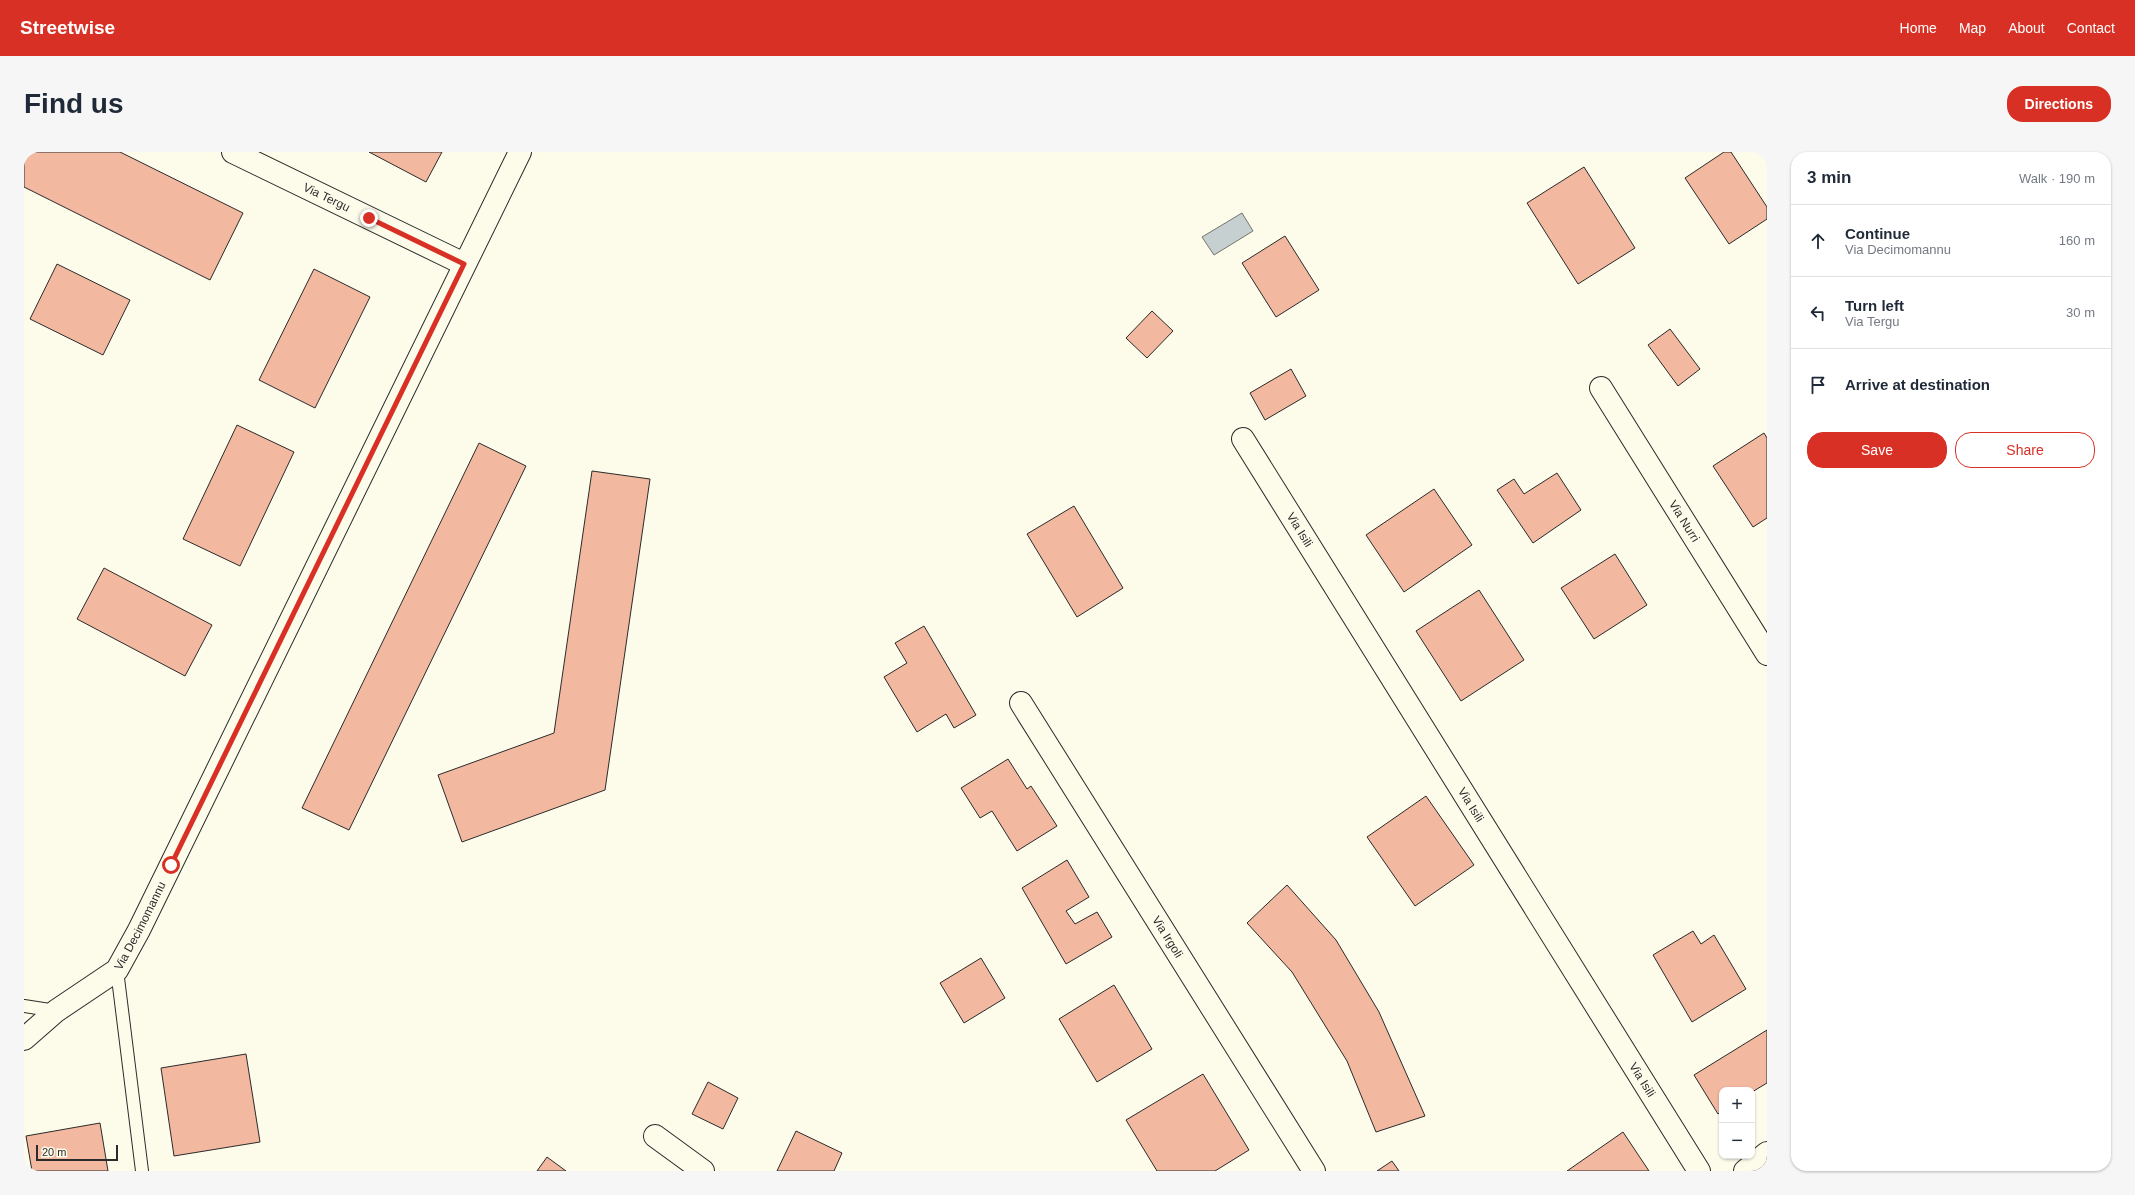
<!DOCTYPE html>
<meta charset="utf-8">
<style>
:root{--surface:#fff;--page:#f6f6f7;--text:#1f2937;--muted:#747a83;--line:#e0e1e3;--accent:#d93025}
body{margin:0;font-family:Arial,sans-serif;background:var(--page);color:var(--text)}
.controls{position:absolute;right:12px;bottom:12px;display:grid;overflow:hidden;border-radius:8px;box-shadow:0 1px 3px #0004}
.controls button{width:36px;height:36px;display:grid;place-items:center;padding:0;border:0;border-bottom:1px solid var(--line);background:var(--surface);color:var(--text);font:20px sans-serif}
.scale{position:absolute;left:12px;bottom:10px;width:82px;box-sizing:border-box;padding-left:4px;border:2px solid #2b2b2b;border-top:0;font-size:11px;line-height:14px;white-space:nowrap;color:#2b2b2b;-webkit-text-stroke:3px #fdfbea;paint-order:stroke}
.stop{position:absolute;width:12px;height:12px;margin:-9px;border:3px solid #d93025;border-radius:50%;background:#fff}
.stop.end{background:#d93025;border-color:#fff;box-shadow:0 1px 4px #0008}
.list{margin:0;padding:0;list-style:none}
h2{display:flex;justify-content:space-between;align-items:center;height:52px;margin:0;padding:0 16px;font-size:17px}
h2 small{font-size:13px;font-weight:400;color:var(--muted)}
.list li{display:grid;grid-template-columns:26px 1fr auto;gap:12px;align-items:center;box-sizing:border-box;height:72px;padding:0 16px;border-top:1px solid var(--line)}
.list b{display:block;font-size:15px;white-space:nowrap}
.list p{margin:0;font-size:13px;white-space:nowrap;color:var(--muted)}
.list em{font-size:13px;font-style:normal;color:var(--muted)}
.actions{display:flex;gap:8px;padding:12px 16px}
.actions a{flex:1;padding:9px 0;border:1px solid var(--accent);border-radius:16px;text-align:center;font-size:14px;color:var(--accent)}
.actions .main{background:var(--accent);color:#fff}
.icon{flex:none;width:22px;height:22px;fill:none;stroke:currentColor;stroke-width:2;stroke-linecap:round;stroke-linejoin:round}
.map{position:relative;flex:none;width:1743px;height:1019px;overflow:hidden;border-radius:16px}
header{display:flex;align-items:center;gap:24px;box-sizing:border-box;height:56px;padding:0 20px;background:var(--accent);color:#fff}
header strong{font-size:19px}
nav{display:flex;gap:22px;margin-inline-start:auto;font-size:14px}
.intro{display:flex;align-items:center;justify-content:space-between;box-sizing:border-box;height:96px;padding:0 24px}
h1{margin:0;font-size:28px}
.button{padding:10px 18px;border-radius:16px;background:var(--accent);color:#fff;font-size:14px;font-weight:700}
main{display:flex;gap:24px;padding:0 24px}
aside{flex:1;background:var(--surface);border-radius:16px;box-shadow:0 1px 3px #0004}
.map>svg:first-child{display:block}
</style>
<header>
<strong>Streetwise</strong>
<nav><a>Home</a><a>Map</a><a>About</a><a>Contact</a></nav>
</header>
<div class="intro"><h1>Find us</h1><a class="button">Directions</a></div>
<main>
<div class="map">
<svg width="1743" height="1019" viewBox="0 0 1743 1019">
<rect width="100%" height="100%" fill="#fdfbea"/>
<path fill="#c7d0d0" stroke="#74746e" d="M1218,61L1229,79L1190,103L1178,85Z"/>
<path fill="#f2b8a0" stroke="#2b2b2b" d="M0,0H96L219,61L186,128L0,35Z
M345,0H418L402,30Z
M1700,0H1707L1743,55V67L1705,92L1661,26Z
M1560,15L1611,96L1554,132L1503,51Z
M1261,84L1295,138L1252,165L1218,111Z
M33,112L106,148L79,203L6,167Z
M290,117L346,145L291,256L235,228Z
M1128,159L1149,179L1123,206L1102,186Z
M1646,177L1676,217L1654,234L1624,193Z
M1267,217L1282,244L1241,268L1226,241Z
M213,273L270,300L216,414L159,387Z
M1740,281L1743,286V366L1729,375L1689,314Z
M455,291L502,314L325,678L278,656Z
M568,319L626,327L581,638L438,690L414,623L530,581Z
M1533,321L1557,358L1509,391L1473,338L1490,327L1500,342Z
M1410,337L1448,393L1380,440L1342,383Z
M1050,354L1099,436L1053,465L1003,382Z
M1591,402L1623,453L1570,487L1537,436Z
M80,416L188,473L161,524L53,467Z
M1455,438L1500,508L1437,549L1392,479Z
M900,474L952,563L930,576L922,562L893,580L860,525L883,511L871,491Z
M984,607L1003,637L1007,634L1033,674L993,699L968,659L956,666L937,636Z
M1402,644L1450,713L1391,754L1343,685Z
M1043,708L1065,745L1042,759L1051,772L1073,760L1088,785L1042,812L998,736Z
M1263,733L1312,788L1355,860L1401,964L1352,980L1323,909L1268,820L1223,771Z
M1669,779L1677,792L1690,783L1722,837L1668,870L1629,803Z
M957,806L981,846L940,871L916,831Z
M1090,833L1128,897L1073,930L1035,867Z
M1743,878V931L1728,940V938H1698V959L1694,962L1670,923Z
M222,902L236,990L150,1004L137,916Z
M1179,922L1225,998L1191,1019H1133L1102,968Z
M684,930L714,946L699,977L668,962Z
M76,971L84,1019H8L2,984Z
M772,979L818,1001L810,1019H753Z
M1599,980L1625,1019H1543Z
M523,1005L542,1019H513Z
M1368,1009L1375,1019H1353Z"/>
<g fill="none" stroke-linecap="round" stroke-linejoin="round">
<g stroke="#2b2b2b" stroke-width="14">
<path id="service" d="M93,818L118,1019
M0,854L32,859"/>
</g>
<g stroke="#2b2b2b" stroke-width="24">
<g id="minor">
<path id="s1" d="M209,0L440,112"/>
<path id="s2" d="M1577,236L1743,502"/>
<path id="s3" d="M1219,287L1675,1019"/>
<path id="s4" d="M997,551L1290,1019"/>
<path id="s5" d="M0,887L32,859L93,818L115,778L496,0"/>
<path d="M631,984L679,1019"/>
<path d="M1721,1019L1743,1001"/>
</g>
</g>
<use href="#service" stroke="#fdfbea" stroke-width="12"/>
<use href="#minor" stroke="#fdfbea" stroke-width="22"/>
</g>
<g fill="none" stroke-linecap="round" stroke-linejoin="round">
<path stroke="#d93025" stroke-width="5" d="M147,713L440,112L345,66"/>
</g>
<g text-anchor="middle" stroke-width="3" stroke-linejoin="round" paint-order="stroke">
<g font-size="12" fill="#2b2b2b" stroke="#fdfbea">
<text dy="4" stroke="none"><textPath href="#s1" startOffset="104">Via Tergu</textPath></text>
<text dy="4" stroke="none"><textPath href="#s2" startOffset="157">Via Nurri</textPath></text>
<text dy="4" stroke="none"><textPath href="#s3" startOffset="107">Via Isili</textPath></text>
<text dy="4" stroke="none"><textPath href="#s3" startOffset="431">Via Isili</textPath></text>
<text dy="4" stroke="none"><textPath href="#s5" startOffset="166">Via Decimomannu</textPath></text>
<text dy="4" stroke="none"><textPath href="#s4" startOffset="276">Via Irgoli</textPath></text>
<text dy="4" stroke="none"><textPath href="#s3" startOffset="755">Via Isili</textPath></text>
</g>
</g>
</svg>
<div class="controls">
<button>+</button>
<button>−</button>
</div>
<div class="scale">20 m</div>
<div class="stop" style="left:147px;top:713px"></div>
<div class="stop end" style="left:345px;top:66px"></div>
</div>
<aside>
<h2>3 min<small>Walk · 190 m</small></h2>
<ul class="list">
<li><svg class="icon" aria-label="ahead" viewBox="0 0 24 24"><path d="M12 20V5M6 11l6-6 6 6"/></svg><div><b>Continue</b><p>Via Decimomannu</p></div><em>160 m</em></li>
<li><svg class="icon" aria-label="left" viewBox="0 0 24 24"><path d="M17 20v-9H6M10 6l-5 5 5 5"/></svg><div><b>Turn left</b><p>Via Tergu</p></div><em>30 m</em></li>
<li><svg class="icon" aria-label="arrive" viewBox="0 0 24 24"><path d="M6 21V4h12l-3 4 3 4H6"/></svg><div><b>Arrive at destination</b></div></li>
</ul>
<div class="actions"><a class="main">Save</a><a>Share</a></div>
</aside>
</main>
